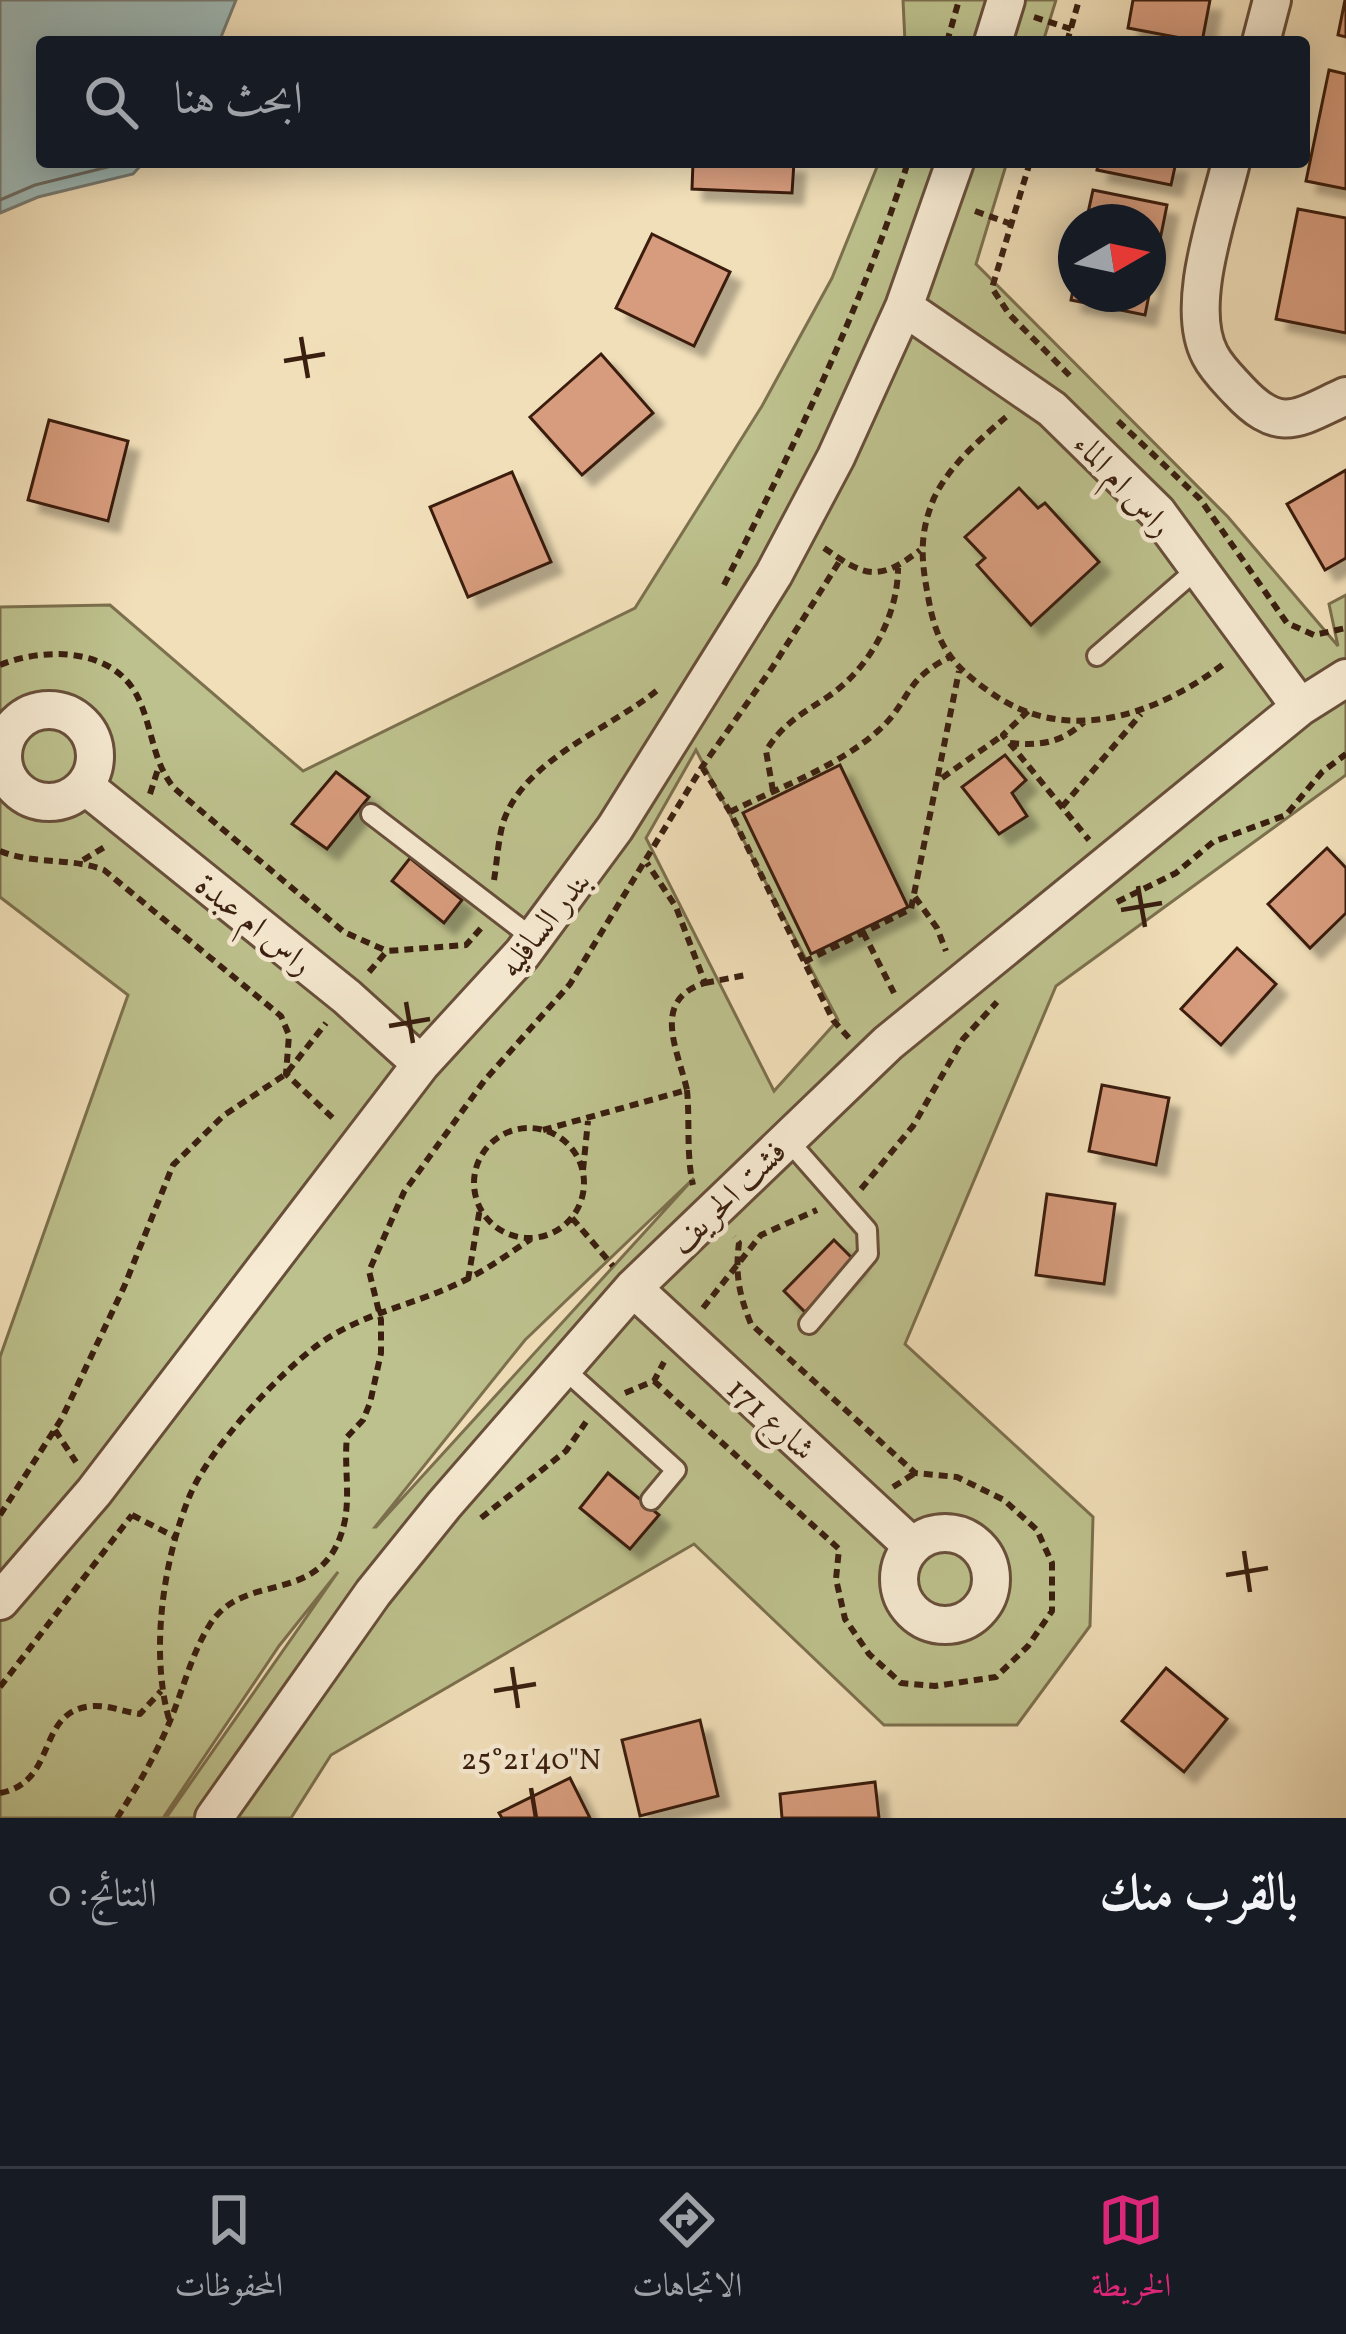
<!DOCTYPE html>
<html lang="ar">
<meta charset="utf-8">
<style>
:root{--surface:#171b24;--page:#242831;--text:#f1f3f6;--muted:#9ea1a6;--line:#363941;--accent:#db2777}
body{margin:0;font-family:Vollkorn,Amiri,serif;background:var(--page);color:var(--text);direction:rtl}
.compass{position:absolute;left:1058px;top:204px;width:108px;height:108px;border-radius:50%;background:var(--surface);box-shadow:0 6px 30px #0003;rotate:81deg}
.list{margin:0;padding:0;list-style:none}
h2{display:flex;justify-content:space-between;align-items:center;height:156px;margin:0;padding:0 48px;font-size:51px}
h2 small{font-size:39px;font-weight:400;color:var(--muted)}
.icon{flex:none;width:66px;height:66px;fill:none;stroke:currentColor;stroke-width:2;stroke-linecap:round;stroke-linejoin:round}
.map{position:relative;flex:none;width:1346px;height:1818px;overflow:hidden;direction:ltr}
.search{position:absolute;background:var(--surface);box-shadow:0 6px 30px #0003;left:36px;right:36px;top:36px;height:132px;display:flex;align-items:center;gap:30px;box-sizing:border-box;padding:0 42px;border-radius:12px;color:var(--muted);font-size:45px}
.sheet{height:348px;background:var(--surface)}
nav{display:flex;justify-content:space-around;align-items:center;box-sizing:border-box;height:168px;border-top:3px solid var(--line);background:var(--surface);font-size:33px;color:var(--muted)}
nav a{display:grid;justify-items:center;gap:6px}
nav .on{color:var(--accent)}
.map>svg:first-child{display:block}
</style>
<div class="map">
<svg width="1346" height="1818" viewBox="0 0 1346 1818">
<defs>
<filter id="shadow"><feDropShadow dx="11" dy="11" stdDeviation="3" flood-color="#0004"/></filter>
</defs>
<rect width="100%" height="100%" fill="#f1dfb9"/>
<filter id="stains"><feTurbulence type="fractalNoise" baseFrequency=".00167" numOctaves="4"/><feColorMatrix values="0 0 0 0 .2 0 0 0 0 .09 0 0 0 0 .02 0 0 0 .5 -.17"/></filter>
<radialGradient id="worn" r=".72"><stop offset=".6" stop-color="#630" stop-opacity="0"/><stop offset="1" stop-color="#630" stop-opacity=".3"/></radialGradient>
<path fill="#bdc18d" stroke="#7c704e" stroke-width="3" fill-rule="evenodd" d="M903,0H1056L1043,42H905Z
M879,162H1007L976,264L1228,517L1338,646L1329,604L1346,595V775L1056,986L905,1344L1093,1517L1090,1626L1017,1725H884L694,1544L331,1755L291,1818H166L338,1572L279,1646L163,1818H0V1357L128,995L0,897V607L110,605L303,771L635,608L762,406L832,278ZM696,750L838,1020L774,1091L646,838ZM694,1178L376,1527H375L525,1340Z"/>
<path fill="#9ebab8" stroke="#767c75" stroke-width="3" d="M0,0H236L219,42H42V162H144L133,174L38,197L0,213Z"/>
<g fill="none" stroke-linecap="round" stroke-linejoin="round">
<path stroke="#6c6c64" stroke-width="3" d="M0,200L35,185L128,162"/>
</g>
<path fill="#d79c7d" stroke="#3a1f10" stroke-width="3" filter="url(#shadow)" d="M1133,0H1210L1202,42L1128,28Z
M1345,0H1346V37L1338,35Z
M1329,70L1346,74V189L1306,181Z
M693,162H794L792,193L692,189Z
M1099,162H1176L1171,185L1097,170Z
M1093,190L1167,205L1145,315L1071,300L1076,274V294H1148V222H1086Z
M1298,209L1346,218V333L1276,319Z
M652,234L730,272L694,346L616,308Z
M601,354L653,413L582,475L530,417Z
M49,420L128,441L108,521L28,500Z
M1346,470V558L1325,570L1287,504Z
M512,472L551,562L468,597L430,507Z
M1019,488L1038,508L1045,503L1099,562L1031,625L977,565L985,558L965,537Z
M1005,755L1026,780L1012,793L1027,816L999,834L962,787Z
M840,765L908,907L811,954L743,813Z
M336,772L369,797L327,849L292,824Z
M1327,848L1346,868V913L1310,948L1268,904Z
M410,858L462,900L444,923L392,881Z
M1237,948L1276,984L1221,1045L1181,1009Z
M1102,1085L1169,1098L1156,1165L1089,1151Z
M1047,1194L1115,1204L1104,1284L1036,1275Z
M834,1240L855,1261L805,1312L784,1291Z
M608,1473L659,1515L630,1549L580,1508Z
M1166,1668L1227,1719L1184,1772L1122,1721Z
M700,1720L718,1796L640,1816L622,1740Z
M570,1778L590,1818H502L499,1813Z
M875,1782L879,1818H782L780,1794Z"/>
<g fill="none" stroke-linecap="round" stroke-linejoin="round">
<g stroke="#684f3a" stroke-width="24">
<path id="lane" d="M1097,656L1197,569
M371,814L534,939
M786,1138L867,1230L868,1254L809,1324
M563,1368L676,1470L651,1500"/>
</g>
<g stroke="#684f3a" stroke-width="42">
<path id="street" d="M993,42L1006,0
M1261,42L1272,0
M1231,162C1219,213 1184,306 1210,355C1217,369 1229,380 1239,391C1281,436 1299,417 1346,396
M904,307L1052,409L1157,512L1300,707
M3 756a46 46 0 1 1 92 0a46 46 0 1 1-92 0Z
M85,786L347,997L421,1064
M633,1288L912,1546
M899 1579a46 46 0 1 1 92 0a46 46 0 1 1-92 0Z
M0,1601L94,1492L421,1064L522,954L615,828L774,574L836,457L904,307L955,162
M214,1818L373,1593L444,1505L633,1288L888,1043L1300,707L1346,678"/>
</g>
<path stroke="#3a1f10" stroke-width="6" stroke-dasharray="9 6" stroke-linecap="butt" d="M1034,17L1071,29
M947,42L959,0
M1067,42L1079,0
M1030,162L992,288L1009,314L1073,379
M975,211L1011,224
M1006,417C980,439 949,466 934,498C919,534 921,560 928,596C936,644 951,665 990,692C1066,747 1157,715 1225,663
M1118,421L1200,499L1287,623L1314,635L1346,628
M824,548C864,576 878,583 920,550
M724,585C794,445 860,312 908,162
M0,665C47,646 118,648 140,702C153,732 153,762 174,788L344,932L387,951
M1028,711L1003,735L1089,840
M1010,743C1041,746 1061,743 1084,722
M702,767L730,812L833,1020L849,1038
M942,778L1003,735
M773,791L766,751C782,724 803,713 829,696C870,668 898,615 898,568
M150,794L158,769
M1062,807L1141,714
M730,812C779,787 838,767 879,730C911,701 903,680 950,657
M0,851C35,865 70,857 104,870L281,1016L289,1035L286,1074L335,1120
M83,860L108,845
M494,880C497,862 498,841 503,823C523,759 611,729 660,688
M915,897L937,928L946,951
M1117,902L1176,873L1213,842L1286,815L1322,772L1346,754
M863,932L894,993
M804,962L911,909L959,671
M369,972L387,951L466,945L482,927
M705,983L746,975
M687,1090C690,1121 686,1154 693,1185
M474 1183a55 55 0 1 1 110 0a55 55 0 1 1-110 0Z
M543,1130L687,1090C678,1050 650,1000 705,983L676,907L647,863
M583,1170L588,1121
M861,1189L913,1126L963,1039L997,1002
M572,1218L613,1266
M468,1280L480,1208
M703,1308L761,1235L817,1210
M654,1381L839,1549L836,1579L845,1619L869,1654L901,1683L935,1686L996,1677L1028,1646L1052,1611V1563L1037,1530L1004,1500L957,1477L915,1473L751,1324C739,1295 735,1274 739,1243L734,1237
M625,1393L654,1381L664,1362
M55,1430L76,1462
M893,1487L915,1473
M0,1515L62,1418L124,1287L173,1165L223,1116L286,1074L326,1023
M132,1515L177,1538
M481,1518L566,1451L586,1422
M0,1687L132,1515
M169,1719C150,1652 163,1560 190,1495C210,1448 278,1374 319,1344C365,1311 421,1304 469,1278C491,1267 511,1252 531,1239
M0,1793C59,1782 35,1711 92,1706C109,1705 124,1712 140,1714L161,1691
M117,1818C137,1787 156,1755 170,1721C183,1690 191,1655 209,1626C244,1567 326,1611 345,1520C350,1492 344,1464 347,1437L363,1420L370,1403L381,1353V1320L369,1271L404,1192L484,1081L570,984L702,767L772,668L841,559"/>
<use href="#lane" stroke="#f6ead2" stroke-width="18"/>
<use href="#street" stroke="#f6ead2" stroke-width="36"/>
</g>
<path fill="none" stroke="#3a1f10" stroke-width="4.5" d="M301,337L308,378M284,361L325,354M1138,886L1145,927M1121,910L1162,903M406,1002L413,1043M389,1026L430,1019M1244,1551L1250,1592M1226,1575L1268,1568M512,1667L518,1708M494,1691L536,1684M531,1788L536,1818"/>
<g text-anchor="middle" stroke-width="9" stroke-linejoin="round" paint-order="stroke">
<g font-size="33" fill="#3a1f10" stroke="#f6ead2">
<text transform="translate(1124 484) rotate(47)" y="12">راس ام الماء</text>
<text transform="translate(255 923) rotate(39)" y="12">راس ام عبدة</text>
<text transform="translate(543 923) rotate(-52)" y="12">بندر السافليه</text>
<text transform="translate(727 1196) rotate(-44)" y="12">فشت الحريف</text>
<text transform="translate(772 1418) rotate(42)" y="12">شارع 171</text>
</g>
</g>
<g font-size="30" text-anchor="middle" fill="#3a1f10" stroke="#f6ead2" stroke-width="9" stroke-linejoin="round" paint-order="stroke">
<text x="531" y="1769">25°21'40"N</text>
</g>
<rect width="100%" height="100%" filter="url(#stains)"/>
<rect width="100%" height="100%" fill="url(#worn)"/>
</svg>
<svg class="compass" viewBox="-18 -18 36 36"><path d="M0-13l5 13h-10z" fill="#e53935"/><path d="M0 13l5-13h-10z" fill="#9ea1a6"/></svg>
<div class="search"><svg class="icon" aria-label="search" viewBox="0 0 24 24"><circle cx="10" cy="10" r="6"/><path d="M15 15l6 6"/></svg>ابحث هنا</div>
</div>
<section class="sheet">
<h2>بالقرب منك<small>النتائج: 0</small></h2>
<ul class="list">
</ul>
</section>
<nav>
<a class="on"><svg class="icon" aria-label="map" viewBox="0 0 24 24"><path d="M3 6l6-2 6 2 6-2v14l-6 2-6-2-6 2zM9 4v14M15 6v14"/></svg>الخريطة</a>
<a><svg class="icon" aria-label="directions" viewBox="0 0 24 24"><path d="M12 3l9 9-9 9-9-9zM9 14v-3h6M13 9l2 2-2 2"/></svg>الاتجاهات</a>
<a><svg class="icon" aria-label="saved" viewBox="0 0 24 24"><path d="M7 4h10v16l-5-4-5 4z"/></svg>المحفوظات</a>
</nav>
